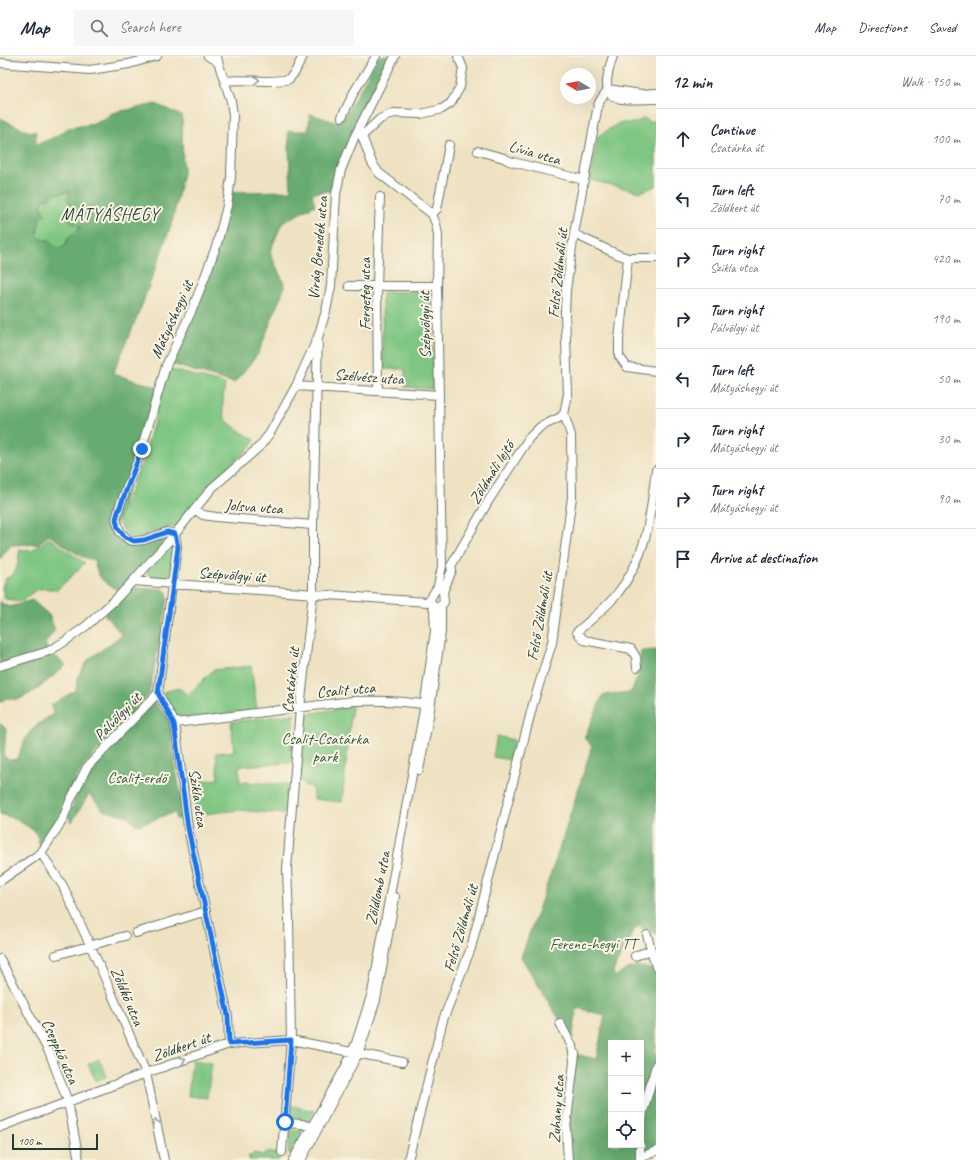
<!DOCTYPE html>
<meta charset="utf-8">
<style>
:root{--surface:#fff;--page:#f6f6f7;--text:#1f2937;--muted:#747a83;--line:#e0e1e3}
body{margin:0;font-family:Caveat,sans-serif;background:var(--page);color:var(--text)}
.controls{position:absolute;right:12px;bottom:12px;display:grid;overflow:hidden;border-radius:0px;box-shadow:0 4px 16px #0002}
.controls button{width:36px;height:36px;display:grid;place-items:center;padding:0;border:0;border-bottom:1px solid var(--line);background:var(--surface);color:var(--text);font:20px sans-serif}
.compass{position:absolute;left:560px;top:12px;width:36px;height:36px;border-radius:50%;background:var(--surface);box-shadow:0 4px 16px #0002;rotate:280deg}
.scale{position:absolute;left:12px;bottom:10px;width:86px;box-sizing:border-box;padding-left:4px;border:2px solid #1f3d34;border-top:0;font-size:11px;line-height:14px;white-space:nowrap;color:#1f3d34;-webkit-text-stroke:3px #fcf5e5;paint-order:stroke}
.stop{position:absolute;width:12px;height:12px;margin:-9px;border:3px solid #1a73e8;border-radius:50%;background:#fff}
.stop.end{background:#1a73e8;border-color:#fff;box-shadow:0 1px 4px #0008}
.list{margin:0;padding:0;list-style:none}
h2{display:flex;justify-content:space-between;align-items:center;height:52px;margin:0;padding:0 16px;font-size:17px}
h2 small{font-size:13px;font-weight:400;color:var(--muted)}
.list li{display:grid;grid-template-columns:26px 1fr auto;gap:12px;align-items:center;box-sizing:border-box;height:60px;padding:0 16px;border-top:1px solid var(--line)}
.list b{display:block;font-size:15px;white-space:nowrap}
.list p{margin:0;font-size:13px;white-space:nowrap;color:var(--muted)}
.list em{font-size:13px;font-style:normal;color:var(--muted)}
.icon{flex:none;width:22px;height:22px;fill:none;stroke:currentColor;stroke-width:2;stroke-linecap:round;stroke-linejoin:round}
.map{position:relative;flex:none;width:656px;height:1104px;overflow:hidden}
header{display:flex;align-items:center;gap:24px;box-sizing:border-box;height:56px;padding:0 20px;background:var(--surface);border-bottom:1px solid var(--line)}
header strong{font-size:19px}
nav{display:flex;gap:22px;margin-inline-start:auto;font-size:14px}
.search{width:280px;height:36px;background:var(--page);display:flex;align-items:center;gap:10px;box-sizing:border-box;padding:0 14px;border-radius:0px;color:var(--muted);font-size:15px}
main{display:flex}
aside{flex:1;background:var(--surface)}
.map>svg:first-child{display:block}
</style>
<header>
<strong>Map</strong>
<div class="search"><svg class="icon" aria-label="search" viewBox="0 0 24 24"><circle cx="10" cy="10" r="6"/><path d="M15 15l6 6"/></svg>Search here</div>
<nav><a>Map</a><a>Directions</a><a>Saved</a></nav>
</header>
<main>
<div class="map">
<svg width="656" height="1104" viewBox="0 0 656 1104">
<rect width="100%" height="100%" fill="#fcf5e5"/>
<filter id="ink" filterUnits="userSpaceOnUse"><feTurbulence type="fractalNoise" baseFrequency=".025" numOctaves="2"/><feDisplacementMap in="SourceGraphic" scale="8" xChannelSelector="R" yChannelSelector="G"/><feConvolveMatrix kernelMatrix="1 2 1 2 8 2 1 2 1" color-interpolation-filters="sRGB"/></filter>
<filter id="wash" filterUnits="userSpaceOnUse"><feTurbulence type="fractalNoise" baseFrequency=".012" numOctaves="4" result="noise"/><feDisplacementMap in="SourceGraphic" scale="16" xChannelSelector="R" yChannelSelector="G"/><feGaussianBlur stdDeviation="0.9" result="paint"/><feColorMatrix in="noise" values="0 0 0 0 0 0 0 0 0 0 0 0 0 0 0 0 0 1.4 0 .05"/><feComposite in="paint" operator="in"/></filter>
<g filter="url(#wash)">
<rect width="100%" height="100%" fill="#eee2c2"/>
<path fill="#7fc682" stroke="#4f825b" d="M644,62L649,65V67L656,64V130L641,136L590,124L598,80L619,67H635Z
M71,135L70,147L68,157L82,171L69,181L64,191L56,192L49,185L41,183L37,179L40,161L43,155L41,151L43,144L54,138Z
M432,235L433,333L405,331V313H383L382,236Z
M169,313L225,328C224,337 221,351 224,360C228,369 247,379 255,384L250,392L213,424L176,470L149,477L144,482L128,480L120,471L119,461L143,404Z
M49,482L85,507L57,534C39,531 36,532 23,545L5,543L2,532L5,523C20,517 17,506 20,493L32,495Z
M170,489L173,491L170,523L150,521L147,517L148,511Z
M251,610L257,654L178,663L163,636L179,632L188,639L213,614Z
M352,650L342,746L314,743L312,731L304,729V726L300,724L305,668L308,658Z
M294,658L290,707L239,710L240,726L288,728L284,758L238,754L196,759L191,727L218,723L216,697L234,695L231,666Z
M497,680L514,684L510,704L493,701Z
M99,1003L107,1020L96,1025L88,1008Z
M192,1004L212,1007L207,1042L188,1040Z
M289,1049L314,1055L291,1098L288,1097L291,1074L300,1075L301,1062L289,1061Z
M266,1096L280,1098L279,1104H249V1100L254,1097L263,1099Z"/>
<path fill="#67ab70" stroke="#437452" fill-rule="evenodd" d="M379,0H390C368,44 344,87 330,135L312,137L315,149L282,167L270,196L285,230L258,298L234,327L171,308L233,136L291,135L288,75H308L310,58L335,66L343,63Z
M156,48L182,60L183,117L172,167L142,249L113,318L157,331L115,473C127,496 140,489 161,483L165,487L122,536C104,526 99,526 94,504L82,501L49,479L38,488L11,489L0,503V62L27,75L36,76V89L59,79L68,72L93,68L103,64L112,57ZM70,135L67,143L70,147C66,162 67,166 81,171L69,181L64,191L56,192L49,185L41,183L37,179L40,161L45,160L41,151L43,144L51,141L54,138Z
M133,532L163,533L167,536L168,542L149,638L85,708L71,731L61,763L40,791L36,776L16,763L0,758V667L6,673L4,700L9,704L18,703C25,677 31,672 53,658L51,649L76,634L78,620L89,603L122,579L104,558Z
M0,543L1,547L10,551L32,544L49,559L55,574L45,588L49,595L66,609L38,633L18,644L6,642L0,647V586L2,583L0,580Z
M656,594V878C651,874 645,874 639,870L632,876L629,887L616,908L613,917L616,921C632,909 637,908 656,915V1095L640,1104H568L567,1094L575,998L596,1003L605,959L577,952L572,984L521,901L555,806L592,690L584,682L603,639L631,636L638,620L641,595ZM611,987H641V1089H611Z
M154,646L170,665L173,693L184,763H176L175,756L139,769L134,767L127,760L103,754L89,738L72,766L68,762C74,746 80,729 90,715C109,690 132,668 154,646Z"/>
</g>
<g filter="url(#ink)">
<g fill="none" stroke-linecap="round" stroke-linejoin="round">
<g stroke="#677766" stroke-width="10">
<path id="minor" d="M208,0L218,6
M613,0C596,49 616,44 656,43
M0,7L90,14L129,8L157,0
M225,25C246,22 269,28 289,23L295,16L303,0
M608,33L641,38L656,37
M342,61L354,36L376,0
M362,80L380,63L394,57L421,58L442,53L451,47L460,31L463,12L458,0
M478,95L504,102L509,105L584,124
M432,158L437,153L449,89
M574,178L619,199L628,202H656
M628,202L619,284V300L627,311L656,315
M349,230H437
M296,330L439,339
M378,335L377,230L380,141
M195,453L203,459L216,461L313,469
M175,478L167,476L144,484L134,485L129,484L120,476L116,463L120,449L139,401L166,310L191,256L203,226L217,188L227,150L231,121L233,59L231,45L218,6L217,0
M451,510L489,444L529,382L540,371L559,362L564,358
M133,525L427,546L431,548
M437,551L441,550L444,546L443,536L452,514L451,510
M0,610L49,595L64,586L86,570L115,544L133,525L175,478L212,432L250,399L260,390L270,377L296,330L318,281L326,255L331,230L336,138L341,114L354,82L395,0
M637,611L636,601L631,593L584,584L577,576C590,564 606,552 617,538C648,499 650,461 656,414
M158,637L175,667L188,772L228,960L229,988
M175,667L353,645C379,644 404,645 430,649
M419,714L429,660L441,576V550
M41,797L63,830L101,913L146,1017L164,1104
M0,825L41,797L62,765L70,745L87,711L158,637L177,491L175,478
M136,877L206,855
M647,879L656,911
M56,899L125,880
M635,900L651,894
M0,903L50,998L68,1046L79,1104
M560,967L572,990L574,1004
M285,1067L302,1068L311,1071
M0,1071L146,1017L229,988L291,984L402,1006
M641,1071L643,1056L656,1009
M282,1096L291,984L289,863L287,813L300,652L313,538V469L318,281
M640,1102L656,1095
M293,1104L345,1012L356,987L372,937L423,659L435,575L434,554L430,543L438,530L442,510L437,230L438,179L436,168L432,158L379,117L372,107L362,80L358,75
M301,1104L359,996L376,944L395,841
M408,1104L443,964L471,892L533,648L552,587L572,441L571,379L564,358L568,338L565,256L566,234L574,178L598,49L601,43L608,33
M568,1104L566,1072L575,998
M640,1104V1089"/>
</g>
<use href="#minor" stroke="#fff" stroke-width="8"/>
</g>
<defs><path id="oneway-chevron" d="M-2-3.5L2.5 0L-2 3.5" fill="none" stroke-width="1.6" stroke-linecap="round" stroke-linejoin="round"/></defs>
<g stroke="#8f9e9a">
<use href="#oneway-chevron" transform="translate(257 24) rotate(1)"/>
<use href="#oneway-chevron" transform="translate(183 1004) rotate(-19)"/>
<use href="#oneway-chevron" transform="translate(156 1066) rotate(-102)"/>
</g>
</g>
<g fill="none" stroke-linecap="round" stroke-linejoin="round" filter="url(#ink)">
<path stroke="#1a73e8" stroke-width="5" d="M142,393L118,456L116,463L118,472L125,481L134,485L144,484L167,476L175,478L178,491L158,637L174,668L188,772L228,960L229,988L291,984L285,1066"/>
</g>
<g text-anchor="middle" stroke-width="4" stroke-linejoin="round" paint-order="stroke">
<g font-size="16" fill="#1f3d34" stroke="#fcf5e5">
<text transform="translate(535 96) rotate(16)" y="6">Lívia utca</text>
<text transform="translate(317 192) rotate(-85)" y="6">Virág Benedek utca</text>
<text transform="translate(557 217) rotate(-84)" y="6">Felső Zöldmáli út</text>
<text transform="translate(364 238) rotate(-90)" y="6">Fergeteg utca</text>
<text transform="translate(171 263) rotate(-66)" y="6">Mátyáshegyi út</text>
<text transform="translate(424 269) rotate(-91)" y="6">Szépvölgyi út</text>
<text transform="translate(369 320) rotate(4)" y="6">Szélvész utca</text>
<text transform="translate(491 416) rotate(-58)" y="6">Zöldmáli lejtő</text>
<text transform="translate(254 450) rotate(4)" y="6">Jolsva utca</text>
<text transform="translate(232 518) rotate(4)" y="6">Szépvölgyi út</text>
<text transform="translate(539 560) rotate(-80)" y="6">Felső Zöldmáli út</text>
<text transform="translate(290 624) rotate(-84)" y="6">Csatárka út</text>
<text transform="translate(346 633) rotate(-5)" y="6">Csalit utca</text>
<text transform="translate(117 660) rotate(-46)" y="6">Pálvölgyi út</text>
<text transform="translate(199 742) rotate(82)" y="6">Szikla utca</text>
<text transform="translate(377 832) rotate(-79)" y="6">Zöldlomb utca</text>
<text transform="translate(460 872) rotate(-74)" y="6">Felső Zöldmáli út</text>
<text transform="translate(128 940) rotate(67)" y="6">Zöldkő utca</text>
<text transform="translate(181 990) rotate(-19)" y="6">Zöldkert út</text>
<text transform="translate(61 995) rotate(66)" y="6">Cseppkő utca</text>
<text transform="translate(556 1053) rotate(-86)" y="6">Zuhany utca</text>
</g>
<g font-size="16" fill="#375f48" stroke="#fcf5e5">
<text x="325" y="688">Csalit-Csatárka<tspan x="325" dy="18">park</tspan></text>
<text x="137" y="727">Csalit-erdő</text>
<text x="593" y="893">Ferenc-hegyi TT</text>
</g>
<g font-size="17" letter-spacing="1" fill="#1f3d34" stroke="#fcf5e5">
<text x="110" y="164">MÁTYÁSHEGY</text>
</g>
</g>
</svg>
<div class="controls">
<button>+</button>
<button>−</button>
<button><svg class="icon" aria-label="locate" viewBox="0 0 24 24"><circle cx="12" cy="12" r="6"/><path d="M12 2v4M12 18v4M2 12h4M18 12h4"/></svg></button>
</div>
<svg class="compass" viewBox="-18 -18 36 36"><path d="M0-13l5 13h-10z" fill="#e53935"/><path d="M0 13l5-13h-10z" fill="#747a83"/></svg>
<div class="scale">100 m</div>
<div class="stop" style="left:285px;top:1066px"></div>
<div class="stop end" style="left:142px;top:393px"></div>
</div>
<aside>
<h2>12 min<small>Walk · 950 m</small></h2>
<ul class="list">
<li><svg class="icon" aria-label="ahead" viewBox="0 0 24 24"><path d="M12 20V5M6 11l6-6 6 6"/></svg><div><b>Continue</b><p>Csatárka út</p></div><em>100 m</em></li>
<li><svg class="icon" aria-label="left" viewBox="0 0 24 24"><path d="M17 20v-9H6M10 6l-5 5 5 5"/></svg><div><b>Turn left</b><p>Zöldkert út</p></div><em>70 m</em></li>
<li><svg class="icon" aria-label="right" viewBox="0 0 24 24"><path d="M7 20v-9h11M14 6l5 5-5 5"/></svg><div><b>Turn right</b><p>Szikla utca</p></div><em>420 m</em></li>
<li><svg class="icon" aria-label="right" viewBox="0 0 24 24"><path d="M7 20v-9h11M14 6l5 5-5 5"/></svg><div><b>Turn right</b><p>Pálvölgyi út</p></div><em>190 m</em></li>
<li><svg class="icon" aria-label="left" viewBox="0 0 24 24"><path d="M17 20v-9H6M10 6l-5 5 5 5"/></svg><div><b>Turn left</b><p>Mátyáshegyi út</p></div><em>50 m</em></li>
<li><svg class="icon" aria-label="right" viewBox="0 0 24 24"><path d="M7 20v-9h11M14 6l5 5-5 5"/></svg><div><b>Turn right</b><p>Mátyáshegyi út</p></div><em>30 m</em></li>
<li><svg class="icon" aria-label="right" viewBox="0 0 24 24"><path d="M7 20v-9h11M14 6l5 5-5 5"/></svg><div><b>Turn right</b><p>Mátyáshegyi út</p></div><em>90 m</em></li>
<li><svg class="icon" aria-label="arrive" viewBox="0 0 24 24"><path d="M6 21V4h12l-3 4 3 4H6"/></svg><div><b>Arrive at destination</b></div></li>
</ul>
</aside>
</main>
